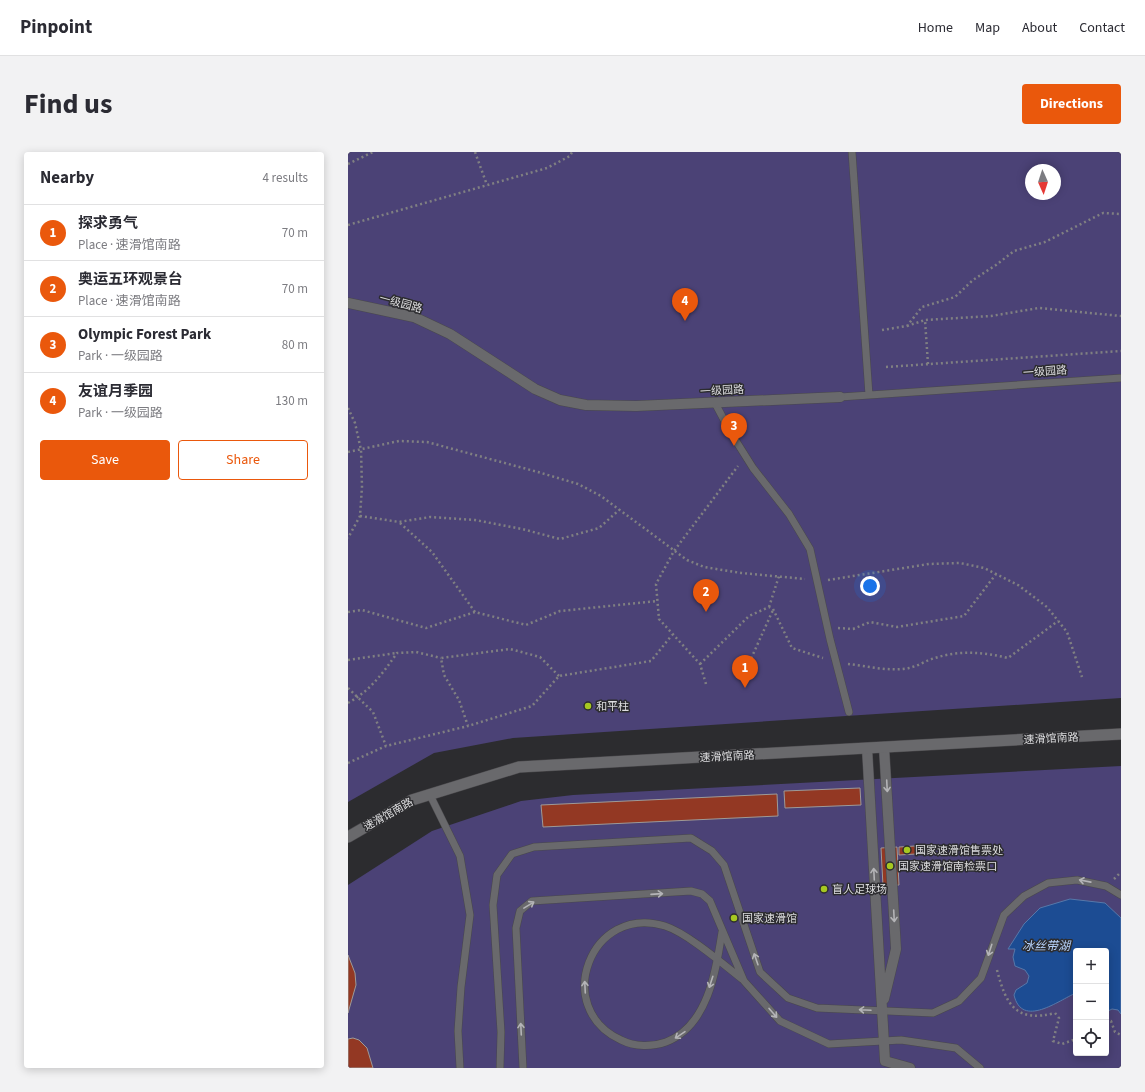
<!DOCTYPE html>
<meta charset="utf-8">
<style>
:root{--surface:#fff;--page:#f2f2f3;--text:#2b2b33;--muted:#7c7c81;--line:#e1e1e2;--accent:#ea580c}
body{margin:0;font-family:"Source Sans 3","Noto Sans SC",sans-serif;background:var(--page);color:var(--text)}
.controls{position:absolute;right:12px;bottom:12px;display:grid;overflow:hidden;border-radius:4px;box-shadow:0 2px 10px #0003}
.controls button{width:36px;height:36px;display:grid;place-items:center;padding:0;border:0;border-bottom:1px solid var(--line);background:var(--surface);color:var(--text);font:20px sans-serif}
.compass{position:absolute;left:677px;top:12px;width:36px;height:36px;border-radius:50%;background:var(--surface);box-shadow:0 2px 10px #0003;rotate:177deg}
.you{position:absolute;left:522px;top:434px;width:14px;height:14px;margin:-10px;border:3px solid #fff;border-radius:50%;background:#1a73e8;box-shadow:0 0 0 6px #1a73e833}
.badge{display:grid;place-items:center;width:26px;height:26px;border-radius:50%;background:var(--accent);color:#fff;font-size:13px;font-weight:700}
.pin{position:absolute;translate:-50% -33px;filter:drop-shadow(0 1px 2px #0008)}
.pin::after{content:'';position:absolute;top:21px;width:14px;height:12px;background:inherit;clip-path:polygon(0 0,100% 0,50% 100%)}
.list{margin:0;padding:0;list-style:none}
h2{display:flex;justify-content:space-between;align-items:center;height:52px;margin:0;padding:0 16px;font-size:17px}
h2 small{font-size:13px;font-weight:400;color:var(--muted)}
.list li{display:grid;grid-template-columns:26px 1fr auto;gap:12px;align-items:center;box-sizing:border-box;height:56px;padding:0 16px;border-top:1px solid var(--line)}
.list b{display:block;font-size:15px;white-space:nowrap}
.list p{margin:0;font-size:13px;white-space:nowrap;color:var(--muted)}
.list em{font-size:13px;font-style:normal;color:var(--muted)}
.actions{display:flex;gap:8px;padding:12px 16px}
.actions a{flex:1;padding:9px 0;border:1px solid var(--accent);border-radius:4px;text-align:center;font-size:14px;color:var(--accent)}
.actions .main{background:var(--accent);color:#fff}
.icon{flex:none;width:22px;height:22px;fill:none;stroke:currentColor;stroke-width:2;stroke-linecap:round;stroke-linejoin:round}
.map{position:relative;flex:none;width:773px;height:916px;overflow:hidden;border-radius:4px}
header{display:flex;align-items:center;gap:24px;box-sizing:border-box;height:56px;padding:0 20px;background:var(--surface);border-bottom:1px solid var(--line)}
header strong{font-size:19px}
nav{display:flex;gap:22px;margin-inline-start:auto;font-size:14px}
.intro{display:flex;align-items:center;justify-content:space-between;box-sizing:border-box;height:96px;padding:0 24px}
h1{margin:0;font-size:28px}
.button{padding:10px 18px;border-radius:4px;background:var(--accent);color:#fff;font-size:14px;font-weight:700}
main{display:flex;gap:24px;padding:0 24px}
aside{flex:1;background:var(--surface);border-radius:4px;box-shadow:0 2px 10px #0003}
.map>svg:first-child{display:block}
</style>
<header>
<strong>Pinpoint</strong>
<nav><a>Home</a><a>Map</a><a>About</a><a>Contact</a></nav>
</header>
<div class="intro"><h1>Find us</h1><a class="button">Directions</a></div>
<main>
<aside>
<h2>Nearby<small>4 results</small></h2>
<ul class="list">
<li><span class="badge">1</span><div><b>探求勇气</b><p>Place · 速滑馆南路</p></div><em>70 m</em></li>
<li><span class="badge">2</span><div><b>奥运五环观景台</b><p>Place · 速滑馆南路</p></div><em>70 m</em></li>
<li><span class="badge">3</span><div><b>Olympic Forest Park</b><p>Park · 一级园路</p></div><em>80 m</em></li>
<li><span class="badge">4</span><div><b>友谊月季园</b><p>Park · 一级园路</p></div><em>130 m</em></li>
</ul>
<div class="actions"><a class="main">Save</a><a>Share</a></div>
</aside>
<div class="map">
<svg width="773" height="916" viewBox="0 0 773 916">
<rect width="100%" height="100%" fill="#2c2c2f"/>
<path fill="#4b4276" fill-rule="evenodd" d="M0,0H773V546L165,586L86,601L0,650ZM683,18H707V42H683Z
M773,614V916H0V733L84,679L173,649L225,643ZM728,799H758V901H728Z"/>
<path fill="#1c4c93" stroke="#5678aa" d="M722,747L757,751L773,766V862L770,858L764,857L758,860V799H728V841C711,848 674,877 666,843L668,838L679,831L681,824L677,818L667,814L665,805L667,797H660L676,772L692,756Z"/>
<path fill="#933823" stroke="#9e9a98" d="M512,636L513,653L437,656L436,639Z
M429,642L430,664L195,675L193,653Z
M567,694L568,702L551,703V695Z
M549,695L551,733L535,734L533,696Z
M0,803L7,821L8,833L0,861Z
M5,886L11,888L19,896L25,916H0V887Z"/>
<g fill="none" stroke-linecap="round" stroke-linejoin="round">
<g stroke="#49484b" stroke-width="8">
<path id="service" d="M504,0L521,243
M492,245L773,226
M367,251L383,281L405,316L441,362L462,397L482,487L501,560
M82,643L112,704L122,763L113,835L110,879L112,916
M374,780C368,819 360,874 318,890C304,895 287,895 273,888C203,856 243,751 317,774C339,781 375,812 394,827
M152,916L153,880L145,753L149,723L164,702L186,695L343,686L364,699L376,713L412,820L440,846L469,856L585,861L611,849L633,826L656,763L676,744L700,731L729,728L758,734L773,743
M175,916L168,776L172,759L184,749L343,739L354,742L362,749L396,829L432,869L481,892L553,888L608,896L632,916"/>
</g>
<g stroke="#49484b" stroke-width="11">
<path id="pedestrian" d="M0,151L66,165L102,182L187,237L212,248L238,253L288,254L492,245
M519,596L537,909L562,916
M536,847L548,797L536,595"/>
</g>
<g stroke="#49484b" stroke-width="12">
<path id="tertiary" d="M0,685L64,648L171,615L773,582"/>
</g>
<path stroke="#808082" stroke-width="2.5" stroke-dasharray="2 3" stroke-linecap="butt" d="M127,0L139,33
M0,12L25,0
M0,73L199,16L222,4L224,0
M559,174L577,168
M534,178L559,174L574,155L607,145L625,128L648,113L666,99L697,90L755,61L773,62
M580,212L577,168L643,164L691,156L773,164
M538,215L773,199
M0,256L7,271L13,298L14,335L12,364L0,386
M0,300L51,289L79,290L190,320L230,332L253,344L339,408L356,415L393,421L457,427
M12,364L51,370L82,365L127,368L174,377L212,387L251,376L271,358
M52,371L84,400L127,460
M480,428L581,412L612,411L636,416L670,433L699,455L719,480L734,525
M421,455L431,424
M0,460L14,458L78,476L127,460L178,473L212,459L310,449
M490,476L505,477L522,470L549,475L616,464L648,422
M0,508L48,501
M352,512L401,464L421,455L425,457L444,496L475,506
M500,512C519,514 542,520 561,516C570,514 579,508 587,506C612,498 635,500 660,506L710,469
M397,520L425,458
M211,524L192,505L162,497L93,506L96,523L111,548L120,574L184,554L211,524L303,509L324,483
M358,532L352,512L311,467L308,432L326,399L390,314
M0,536L25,560L38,594
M0,551C22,539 35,521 49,501L68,500L93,506
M0,611L38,594L120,574
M766,727L773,720
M649,818C658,853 668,871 707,861L711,866L705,889L714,892L728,887
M758,870L763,869L767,880L773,883"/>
<use href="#service" stroke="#69696c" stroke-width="7"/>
<use href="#pedestrian" stroke="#69696c" stroke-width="10"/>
<use href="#tertiary" stroke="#69696c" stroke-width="11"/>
</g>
<defs><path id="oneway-shaft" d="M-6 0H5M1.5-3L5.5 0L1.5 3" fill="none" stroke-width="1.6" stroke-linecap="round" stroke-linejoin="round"/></defs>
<g stroke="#b4b4b7">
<use href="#oneway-shaft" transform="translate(539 634) rotate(87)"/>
<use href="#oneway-shaft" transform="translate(526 722) rotate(-93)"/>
<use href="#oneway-shaft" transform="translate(737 729) rotate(-169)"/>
<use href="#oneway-shaft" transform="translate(309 742) rotate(-4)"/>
<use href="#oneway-shaft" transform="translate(181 753) rotate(-31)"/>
<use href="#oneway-shaft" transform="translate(546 764) rotate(87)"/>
<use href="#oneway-shaft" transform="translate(642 798) rotate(108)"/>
<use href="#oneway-shaft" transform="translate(408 807) rotate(-109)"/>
<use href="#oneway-shaft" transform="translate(363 830) rotate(108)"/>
<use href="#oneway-shaft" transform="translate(237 835) rotate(-93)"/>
<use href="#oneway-shaft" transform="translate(517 858) rotate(-177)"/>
<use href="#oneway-shaft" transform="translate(425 861) rotate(49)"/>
<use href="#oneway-shaft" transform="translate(173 877) rotate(-93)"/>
<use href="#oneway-shaft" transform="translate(332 883) rotate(146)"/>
</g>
<g fill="#a6c821" stroke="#2c2c2f" stroke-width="1.5">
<circle cx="240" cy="554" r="4"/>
<circle cx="559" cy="698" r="4"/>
<circle cx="542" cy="714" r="4"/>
<circle cx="476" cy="737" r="4"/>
<circle cx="386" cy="766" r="4"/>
</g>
<g text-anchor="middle" stroke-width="3" stroke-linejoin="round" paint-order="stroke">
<g font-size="11" fill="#dddddf" stroke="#2c2c2f">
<text transform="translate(53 151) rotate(15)" y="4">一级园路</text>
<text transform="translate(697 219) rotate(-4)" y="4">一级园路</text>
<text transform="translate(374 238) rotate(-3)" y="4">一级园路</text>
<text transform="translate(703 586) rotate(-3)" y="4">速滑馆南路</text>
<text transform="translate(379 604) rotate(-3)" y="4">速滑馆南路</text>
<text transform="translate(40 662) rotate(-29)" y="4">速滑馆南路</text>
</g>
<g font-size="11" fill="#dddddf" stroke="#2c2c2f" text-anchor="start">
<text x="248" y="558">和平柱</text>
<text x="567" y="702">国家速滑馆售票处</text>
<text x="550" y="718">国家速滑馆南检票口</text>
<text x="484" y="741">盲人足球场</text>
<text x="394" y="770">国家速滑馆</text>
</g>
<g font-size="12" font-style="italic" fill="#b5d0f8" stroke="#2c2c2f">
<text x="698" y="798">冰丝带湖</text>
</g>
</g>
</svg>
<div class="controls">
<button>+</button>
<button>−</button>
<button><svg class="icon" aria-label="locate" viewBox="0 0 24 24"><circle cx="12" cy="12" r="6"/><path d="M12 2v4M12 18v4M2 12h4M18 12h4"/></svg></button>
</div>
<svg class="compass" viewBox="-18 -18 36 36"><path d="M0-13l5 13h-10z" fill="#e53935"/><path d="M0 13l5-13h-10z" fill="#7c7c81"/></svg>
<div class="you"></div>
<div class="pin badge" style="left:397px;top:536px">1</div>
<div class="pin badge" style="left:358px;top:460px">2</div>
<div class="pin badge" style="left:386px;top:294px">3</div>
<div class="pin badge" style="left:337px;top:169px">4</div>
</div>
</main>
